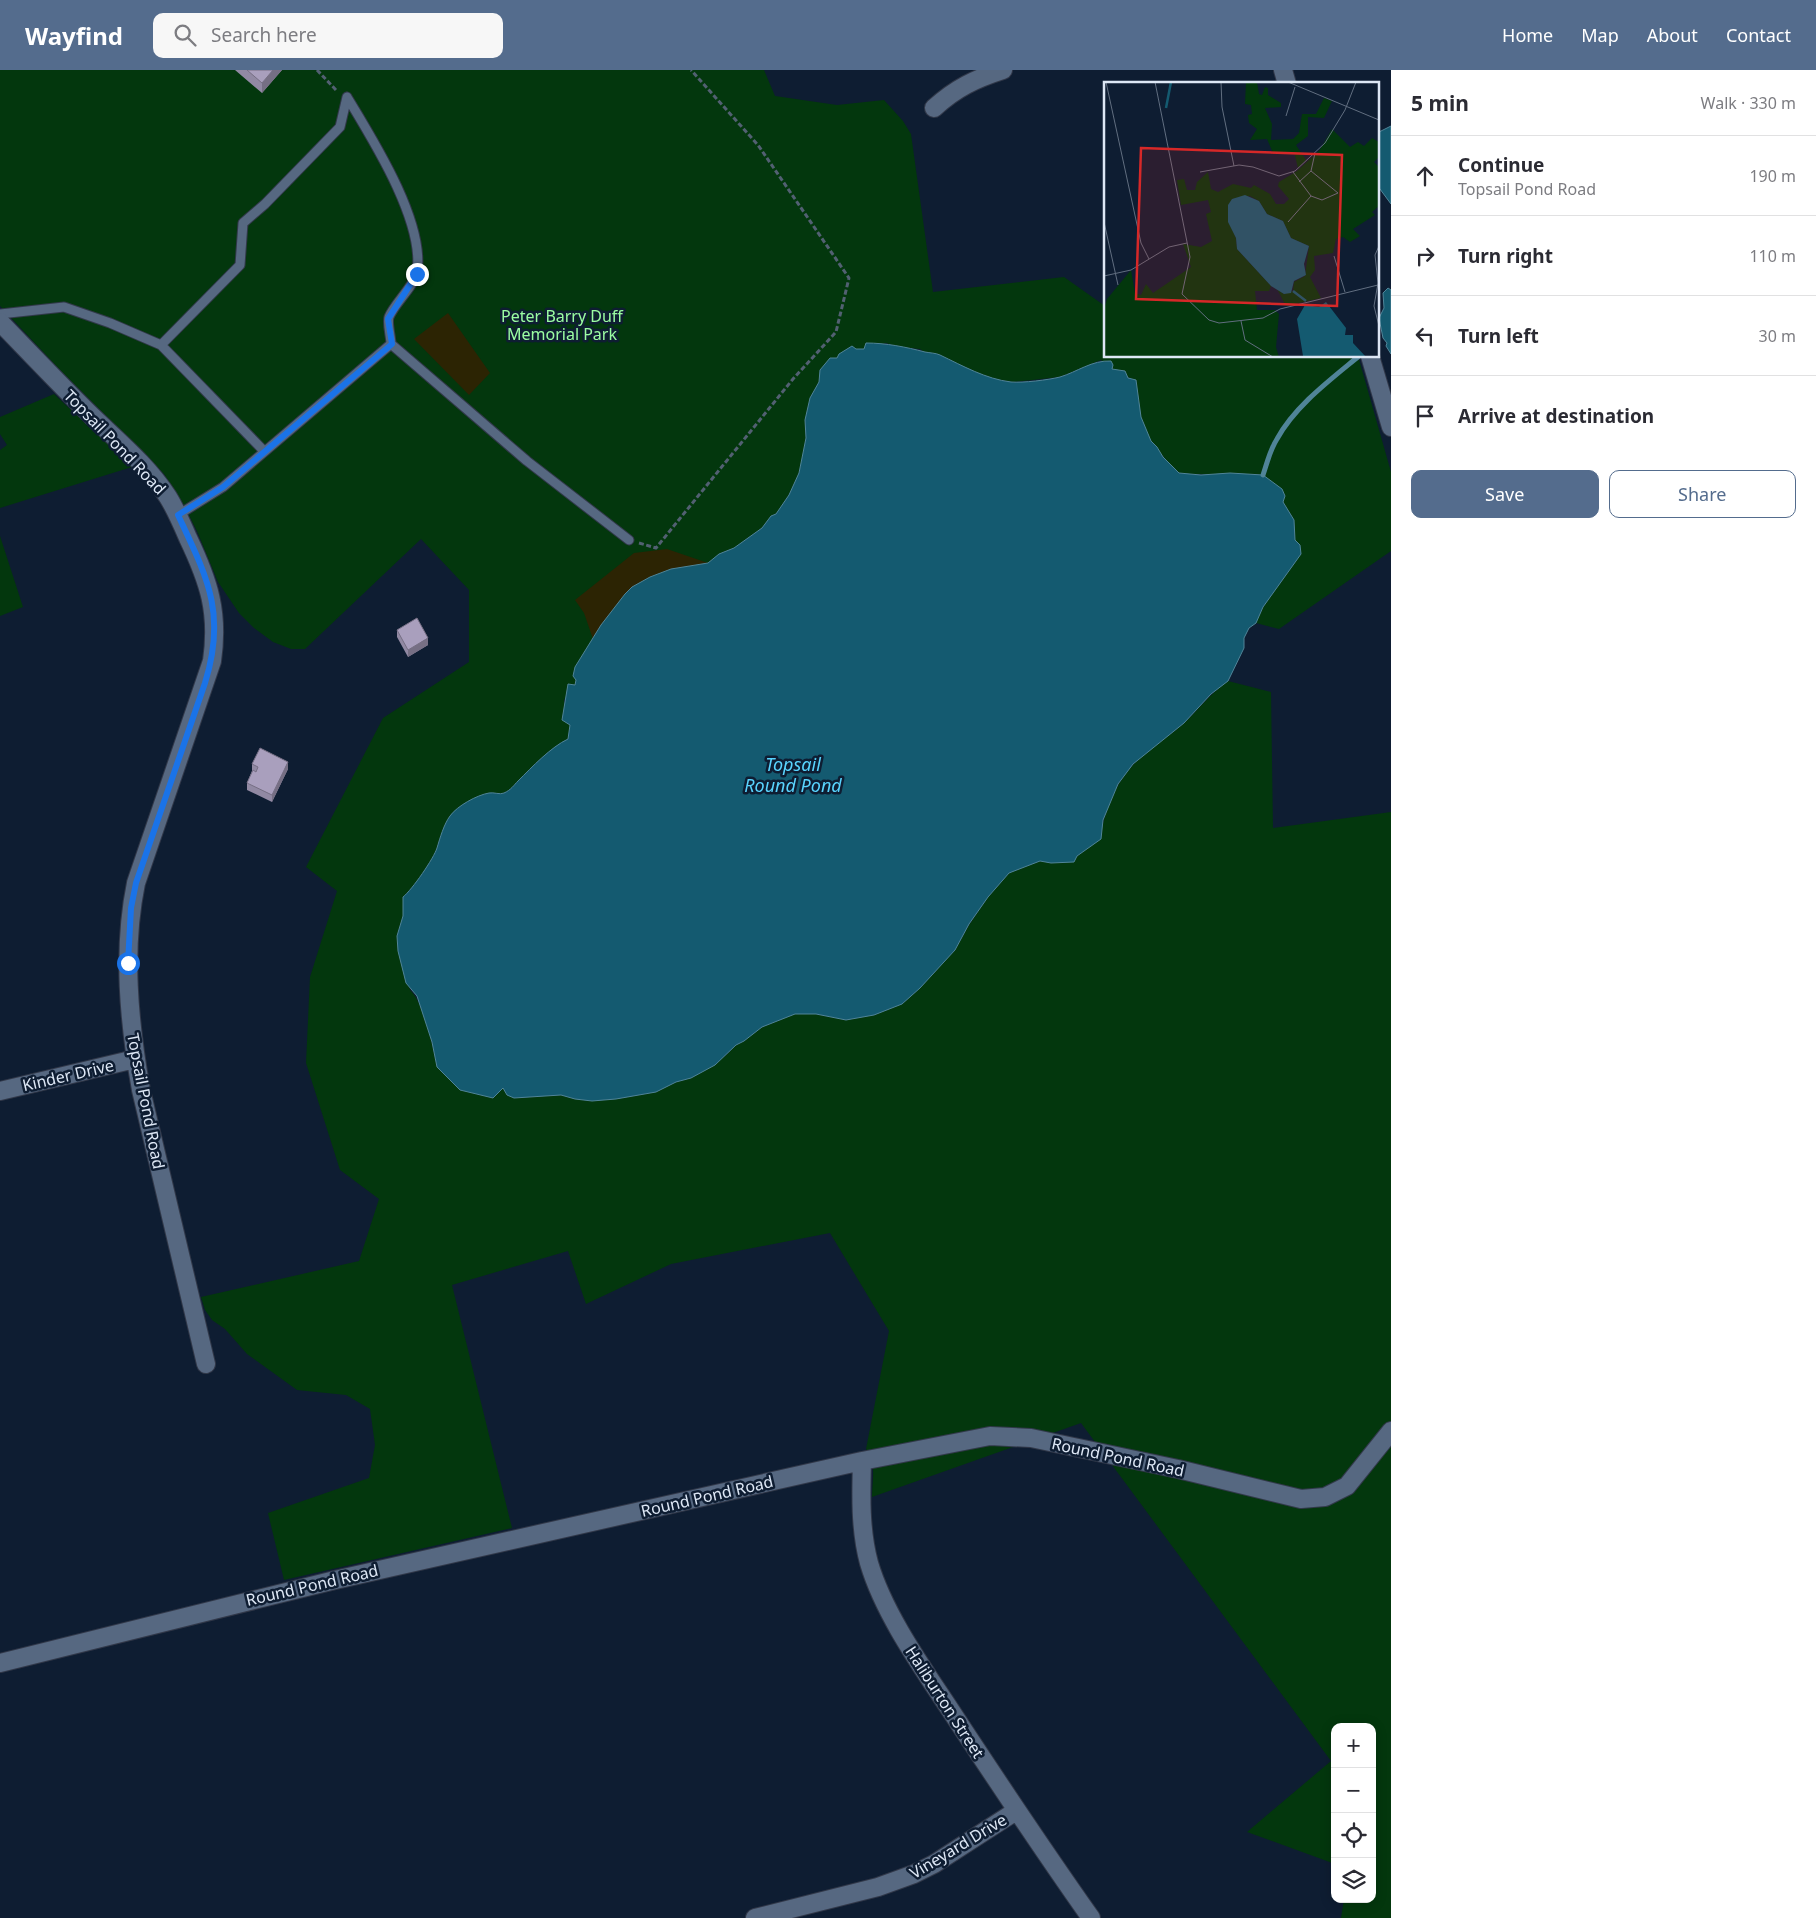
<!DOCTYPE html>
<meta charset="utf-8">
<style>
:root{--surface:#fff;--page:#f7f7f7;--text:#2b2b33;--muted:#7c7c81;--line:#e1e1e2;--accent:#546c8d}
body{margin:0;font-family:"Noto Sans",sans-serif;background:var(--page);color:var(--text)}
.controls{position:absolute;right:15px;bottom:15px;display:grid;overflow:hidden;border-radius:10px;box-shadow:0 2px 12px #0003}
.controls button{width:45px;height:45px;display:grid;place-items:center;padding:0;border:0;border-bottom:1px solid var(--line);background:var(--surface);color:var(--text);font:25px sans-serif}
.stop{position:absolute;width:15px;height:15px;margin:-11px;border:4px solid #1a73e8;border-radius:50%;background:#fff}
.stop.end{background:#1a73e8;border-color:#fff;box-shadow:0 1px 5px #0008}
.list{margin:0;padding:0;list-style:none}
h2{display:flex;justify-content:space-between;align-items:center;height:65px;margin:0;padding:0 20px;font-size:21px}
h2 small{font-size:16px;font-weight:400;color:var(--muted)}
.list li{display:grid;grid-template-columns:32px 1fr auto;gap:15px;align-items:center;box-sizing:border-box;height:80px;padding:0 20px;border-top:1px solid var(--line)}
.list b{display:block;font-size:19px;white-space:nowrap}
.list p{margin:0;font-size:16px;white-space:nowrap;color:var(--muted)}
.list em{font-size:16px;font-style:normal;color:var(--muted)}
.actions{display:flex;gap:10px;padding:15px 20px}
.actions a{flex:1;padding:11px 0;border:1px solid var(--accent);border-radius:10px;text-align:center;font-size:18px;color:var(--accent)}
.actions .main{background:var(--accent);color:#fff}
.icon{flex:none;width:28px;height:28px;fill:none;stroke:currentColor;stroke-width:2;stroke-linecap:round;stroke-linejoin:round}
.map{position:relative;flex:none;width:1391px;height:1848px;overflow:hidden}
header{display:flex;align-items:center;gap:30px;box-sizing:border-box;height:70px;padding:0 25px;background:var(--accent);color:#fff}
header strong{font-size:24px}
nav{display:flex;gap:28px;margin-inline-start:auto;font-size:18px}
.search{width:350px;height:45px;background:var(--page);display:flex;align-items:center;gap:12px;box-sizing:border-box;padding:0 18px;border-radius:10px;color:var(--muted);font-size:19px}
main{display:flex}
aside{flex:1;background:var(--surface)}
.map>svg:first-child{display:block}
</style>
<header>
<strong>Wayfind</strong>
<div class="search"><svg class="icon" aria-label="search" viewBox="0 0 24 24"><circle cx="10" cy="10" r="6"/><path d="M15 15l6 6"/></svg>Search here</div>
<nav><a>Home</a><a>Map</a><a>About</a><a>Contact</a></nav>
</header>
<main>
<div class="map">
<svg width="1391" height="1848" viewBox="0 0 1391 1848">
<rect width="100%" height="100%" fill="#0e1d32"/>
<path fill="#03370d" d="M0,0H764L775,26L837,35L884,30L903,51L911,64L933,222L1064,207L1105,236V286H1358L1391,402V481L1279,559L1256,553L1263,537L1301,484L1295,470L1294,450L1283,432L1263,405C1235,403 1207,406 1179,403C1163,387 1145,368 1140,346C1138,334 1138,322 1136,311L1111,299L1101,290L1060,307L1013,312L992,309L953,293L940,285L924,282L920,279L898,277L886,273L864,279H856L837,288L820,300L819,312L810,328L805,350L806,368L800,403L789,425L776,444L771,446L762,458L734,478L719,484L576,610L575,615L564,630L565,636L562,649L570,655L568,669C551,677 532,697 518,711C514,715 511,720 504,723C500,725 494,722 489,723C479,726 456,738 450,746C444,755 440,768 437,778C434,789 412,820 403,827V846L397,866L410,920C424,933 433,977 437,997L503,1018L514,1028L561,1025L575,1029H616L656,1022L676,1012L691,1008L725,986L736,975L744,971L762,957L795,944H816L846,950L874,945L902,934L920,918L955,880L969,855L988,827L1009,803L1040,791L1051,793L1077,786L1100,769C1104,742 1114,716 1132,696C1146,679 1167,668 1183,654C1199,639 1210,624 1228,611L1271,622L1273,758L1391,742V1848H1341L1344,1829H1372V1657H1335V1794L1247,1762L1331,1691L1081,1353L872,1427C872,1413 877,1389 866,1379L889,1261L830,1163L671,1194L586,1234L568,1181L452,1215L512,1458L284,1510L268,1443L369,1408L375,1375L370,1339L346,1325L297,1320L247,1284L225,1259L212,1250L205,1240L201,1227L359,1191L379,1129L340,1100L306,993L310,907L337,821L306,797L383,648L469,592V520L421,469L305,579H291L273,572L254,558L239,543L218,512L197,461L182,432L164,404L60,300L0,236Z
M54,324L132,397L0,438V380L7,375L0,364V347Z
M0,466L23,537L0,546Z"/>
<path fill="#2c2403" d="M448,243L490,303L469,325L414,269Z
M667,479L708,493L671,499L650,507L633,517L625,524L593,569L584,543L575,530L634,483Z"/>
<path fill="#145a70" stroke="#508498" d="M1391,56V134L1377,115V63Z
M1388,218L1391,220V284L1386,276L1387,273L1383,268L1379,248L1384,238L1383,223Z
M866,273C886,273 906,277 925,282C930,283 936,283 940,285C963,296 986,309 1011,312C1023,313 1048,310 1060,307C1077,302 1092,290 1111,291L1113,295L1112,299L1125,301L1128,308L1136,310L1141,347L1151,371L1157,377L1163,387L1179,403L1201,405L1230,403L1263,405L1282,419L1285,426L1283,432L1294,450L1295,470L1300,475L1301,484L1263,537L1256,553L1249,558L1244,568V578L1228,611L1211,624L1184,653L1133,694L1118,714L1103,750L1101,769L1077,786L1074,792L1051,793L1040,791L1009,803L988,827L969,854L955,880L920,918L902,934L874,945L846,950L816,944H795L762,957L744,971L736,975L715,995L691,1008L676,1012L656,1022L616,1029L592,1031L575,1029L561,1025L514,1028L507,1025L503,1018L493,1028L460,1020L437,997L432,972L417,926L406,913L398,881L397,866L403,846V827C412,820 434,788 437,778C440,768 444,754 450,746C457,736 477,725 489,723C494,722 500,725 504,723C511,720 514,715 518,711C532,697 551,677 568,669L570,655L562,650L568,614L575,615L576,610L573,606L575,597L601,555L625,524L632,517L650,507L671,499L708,493L719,484L734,478L762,458L771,446L776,444L789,425L799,403L806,368L805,350L810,328L819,312L820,300L830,288H837L839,284L852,276L856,279H864Z"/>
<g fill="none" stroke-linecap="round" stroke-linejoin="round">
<path stroke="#508498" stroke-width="5" d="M1263,405C1267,393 1270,380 1277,369C1295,336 1330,310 1359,286"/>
<g stroke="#313849" stroke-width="11">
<path id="service" d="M0,244L64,237L110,253L161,275L264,381
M391,274L527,391L629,470
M161,275L240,195L243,153L265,134L340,57L347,27
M178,445L223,417L391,274C391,267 387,254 389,247C394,234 415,215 417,202C425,152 373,70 347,27"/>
</g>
<g stroke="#313849" stroke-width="20">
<path id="minor" d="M1283,0L1287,14
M934,38C956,18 975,9 1003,0
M0,252C31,284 61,316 93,347C119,372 148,396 168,427C176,440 182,454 188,468C209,512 219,542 212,591L136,813C122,881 129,952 141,1020L206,1294
M1370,286L1391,357
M0,1021L135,989
M862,1391C861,1425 860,1460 869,1493C884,1544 922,1597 951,1641C997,1711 1043,1780 1091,1848
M0,1593L335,1510L862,1391L990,1366L1031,1368L1178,1399L1301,1429L1325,1427L1347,1416L1391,1361
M755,1848L878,1817L914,1804L934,1794L1016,1741"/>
</g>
<path stroke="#526072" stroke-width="3" stroke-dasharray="5 2.5" stroke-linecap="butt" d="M317,0L337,21
M639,473L656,478L793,309L836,262L849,208L758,75L691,0"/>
<use href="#service" stroke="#566881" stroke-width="9"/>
<use href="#minor" stroke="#566881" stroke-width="18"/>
</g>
<path fill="#9189a3" d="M235,0H282L262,23Z
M397,560L428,575L408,587L397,567Z
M252,694L288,699L272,732L247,720V713L252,701Z"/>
<path fill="#766f84" d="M273,0H282L262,23V13Z
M428,568V575L408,587V580Z
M288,692V699L272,732V725Z"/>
<path fill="#a99fbd" stroke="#766f84" d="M247,0H273L262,13Z
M417,548L428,568L408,580L397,560Z
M260,678L288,692L272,725L247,713L253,700L256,702L258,697L252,694Z"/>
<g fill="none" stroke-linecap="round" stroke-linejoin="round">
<path stroke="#1a73e8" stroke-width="6" d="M128,893L131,838L136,813L205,613C227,543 207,507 178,445L223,417L392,274L388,249L417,204"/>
</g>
<g text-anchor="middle" stroke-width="5" stroke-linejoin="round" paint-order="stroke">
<g font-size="16" fill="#9bfda2" stroke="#0e1d32">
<text x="562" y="252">Peter Barry Duff<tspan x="562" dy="18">Memorial Park</tspan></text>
</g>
<g font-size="16" fill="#dde7f5" stroke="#0e1d32">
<text transform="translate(115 372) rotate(46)" y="6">Topsail Pond Road</text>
<text transform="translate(68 1005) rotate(-13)" y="6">Kinder Drive</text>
<text transform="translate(146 1031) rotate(79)" y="6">Topsail Pond Road</text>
<text transform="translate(1118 1387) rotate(12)" y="6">Round Pond Road</text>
<text transform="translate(707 1426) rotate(-13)" y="6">Round Pond Road</text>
<text transform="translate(312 1515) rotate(-13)" y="6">Round Pond Road</text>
<text transform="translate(945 1632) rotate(57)" y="6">Haliburton Street</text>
<text transform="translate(958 1776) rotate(-31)" y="6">Vineyard Drive</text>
</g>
<g font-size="18" font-style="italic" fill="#59d4fe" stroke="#0e1d32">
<text x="793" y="701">Topsail<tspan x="793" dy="21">Round Pond</tspan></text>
</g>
</g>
<g transform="translate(1104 12)">
<rect width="275" height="275" fill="#0e1d32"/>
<path d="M142,0H153L155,12L158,13L161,5L164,6V13L177,21V25L161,26L168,42L167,58L189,57L195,51L198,32H212L220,16L228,19L220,36L204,35V54L192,63L202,78L194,86L190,70L169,71L163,57L146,58L153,47L145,41L144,33L148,32L147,23L141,22ZM228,47L246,65L254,60L260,64L268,56L275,60V75L270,80L275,85V124L268,130L271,133L249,147L256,154L246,160L239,155L232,157L229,171L210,174L211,188L206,195L217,216L182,224L173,207L180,212L189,209L190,200L201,194L205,164L187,156L179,139L163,132L155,119L146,114L128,117L124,125V138L132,156L133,167L167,204L165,209H151L153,228H171L175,232L172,265L175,275H0V227L3,217L27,188L31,211L37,213L42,202L49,211L87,185L79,162L97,165L108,159L102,132L107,130L104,118L77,123L73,98L80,97L83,108H91L93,100L104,90L107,107L114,110L129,102L147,106L150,103L166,112L172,122H180L185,117L174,104L175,100L193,89L215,69Z" fill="#03370d"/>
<path d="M141,113L155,119L163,132L179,139L187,156L205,164L200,182L202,193L190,199L187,211L180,212L167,204L133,167L132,156L124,140V123L128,117ZM222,220L242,246L241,253H249V261L262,275L199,274L193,237L201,223L215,225Z" fill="#145a70"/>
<path fill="none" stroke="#145a70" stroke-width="2.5" d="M62,26L67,0M189,209L202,219"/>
<path fill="none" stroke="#616e80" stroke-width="1" d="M2,0L37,161L45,177M51,0L86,175L78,212L105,238L115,241L159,236L176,227L274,203M117,0L118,25L130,84M184,0L275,38M182,34L191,5M96,90L135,83L149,85L175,94L191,89L221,61L241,28L252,0M189,90L207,114L218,118L234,111L207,89M195,100L207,89L211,71M0,140L14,203M184,140L207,114M230,174L241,210M0,194L27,188L65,165L83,161M137,239L141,258L169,275M275,244L270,224L274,201L271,173L275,164"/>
<path fill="#d62828" fill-opacity="0.15" stroke="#d62828" stroke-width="2.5" d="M37,66L238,73L233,224L32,217Z"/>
<rect width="275" height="275" fill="none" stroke="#dde7f5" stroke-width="2.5"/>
</g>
</svg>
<div class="controls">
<button>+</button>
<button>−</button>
<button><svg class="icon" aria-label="locate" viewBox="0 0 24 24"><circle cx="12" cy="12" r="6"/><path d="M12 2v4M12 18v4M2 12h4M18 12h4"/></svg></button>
<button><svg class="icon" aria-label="layers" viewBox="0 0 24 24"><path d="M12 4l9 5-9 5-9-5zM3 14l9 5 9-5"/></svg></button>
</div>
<div class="stop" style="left:128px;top:893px"></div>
<div class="stop end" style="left:417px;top:204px"></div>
</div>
<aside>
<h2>5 min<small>Walk · 330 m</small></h2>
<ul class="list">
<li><svg class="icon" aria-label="ahead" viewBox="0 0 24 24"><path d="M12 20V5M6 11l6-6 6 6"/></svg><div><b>Continue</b><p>Topsail Pond Road</p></div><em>190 m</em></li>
<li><svg class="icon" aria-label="right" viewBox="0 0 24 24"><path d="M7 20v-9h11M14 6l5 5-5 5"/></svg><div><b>Turn right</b></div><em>110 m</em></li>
<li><svg class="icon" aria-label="left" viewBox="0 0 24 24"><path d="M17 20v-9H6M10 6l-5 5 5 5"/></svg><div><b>Turn left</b></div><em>30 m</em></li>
<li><svg class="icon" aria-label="arrive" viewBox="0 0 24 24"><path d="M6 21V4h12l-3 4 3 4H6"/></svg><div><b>Arrive at destination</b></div></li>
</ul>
<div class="actions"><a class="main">Save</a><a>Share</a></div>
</aside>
</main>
